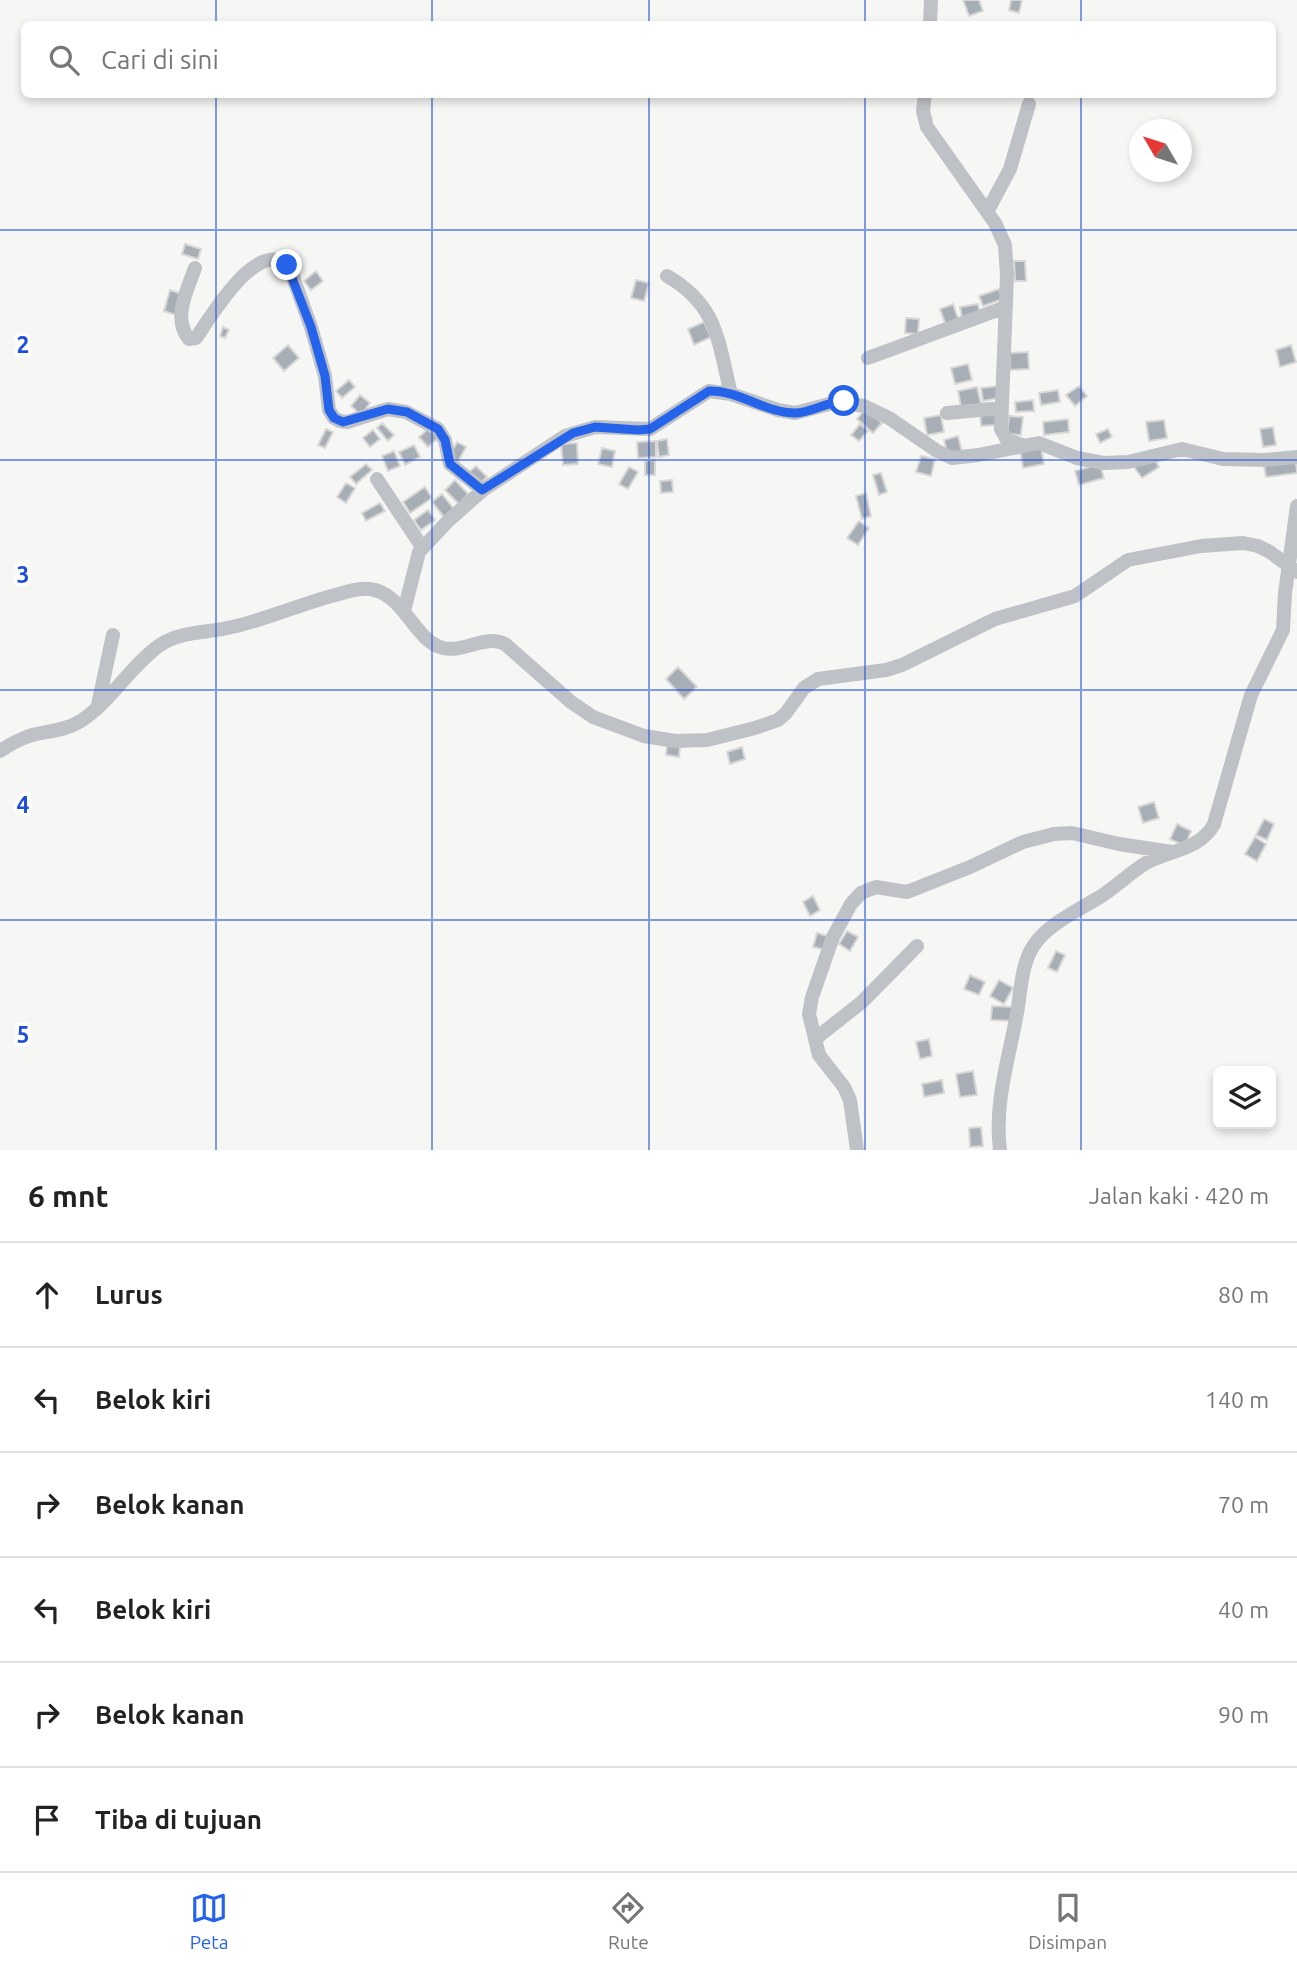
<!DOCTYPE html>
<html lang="id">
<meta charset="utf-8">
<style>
:root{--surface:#fff;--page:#f2f2f2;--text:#222;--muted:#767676;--line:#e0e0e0;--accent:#2563eb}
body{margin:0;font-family:Ubuntu,sans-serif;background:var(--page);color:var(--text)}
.controls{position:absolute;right:21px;bottom:21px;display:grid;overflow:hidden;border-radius:10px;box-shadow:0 4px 10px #0003}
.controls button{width:63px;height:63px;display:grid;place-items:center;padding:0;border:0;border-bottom:2px solid var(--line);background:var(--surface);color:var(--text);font:35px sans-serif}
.compass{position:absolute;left:1129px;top:119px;width:63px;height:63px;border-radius:50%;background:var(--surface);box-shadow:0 4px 10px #0003;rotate:309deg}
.stop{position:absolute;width:21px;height:21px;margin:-16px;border:5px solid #2563eb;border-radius:50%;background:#fff}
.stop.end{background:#2563eb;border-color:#fff;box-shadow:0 2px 7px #0008}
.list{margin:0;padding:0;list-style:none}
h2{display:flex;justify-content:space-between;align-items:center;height:91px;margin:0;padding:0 28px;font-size:30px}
h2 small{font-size:23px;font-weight:400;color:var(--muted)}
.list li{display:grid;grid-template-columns:46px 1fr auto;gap:21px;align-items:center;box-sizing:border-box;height:105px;padding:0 28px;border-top:2px solid var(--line)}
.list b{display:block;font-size:26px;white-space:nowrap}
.list em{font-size:23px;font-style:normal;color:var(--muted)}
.icon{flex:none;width:38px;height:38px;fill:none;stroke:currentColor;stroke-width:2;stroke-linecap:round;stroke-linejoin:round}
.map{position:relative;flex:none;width:1297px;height:1150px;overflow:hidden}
.search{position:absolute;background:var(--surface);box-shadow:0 4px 10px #0003;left:21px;right:21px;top:21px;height:77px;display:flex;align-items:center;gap:18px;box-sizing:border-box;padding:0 24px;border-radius:10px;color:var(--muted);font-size:26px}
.sheet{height:721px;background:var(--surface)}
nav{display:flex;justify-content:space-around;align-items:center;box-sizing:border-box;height:98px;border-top:2px solid var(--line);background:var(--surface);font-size:19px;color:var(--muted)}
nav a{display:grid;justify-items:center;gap:4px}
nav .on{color:var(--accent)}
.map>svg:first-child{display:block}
</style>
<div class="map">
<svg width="1297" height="1150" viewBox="0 0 1297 1150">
<rect width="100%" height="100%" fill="#f6f7f4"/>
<path fill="#a8aeb5" stroke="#d8d8d7" stroke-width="2" d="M963,0H979L983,11L969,16Z
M1011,0H1022L1019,13L1009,10Z
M185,244L201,249L198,259L182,254Z
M1014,261H1025L1026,281H1015Z
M316,271L323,281L311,290L304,281Z
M636,280L649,283L644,301L631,298Z
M999,289L1003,299L983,306L979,296Z
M170,290L182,294L176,315L164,311Z
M953,304L959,321L946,326L940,309Z
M978,304L980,315L962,318L960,307Z
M906,318L919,319L918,334L905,333Z
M704,322L711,337L694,345L688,329Z
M223,327L229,330L225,338L220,336Z
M288,345L299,358L284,371L273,358Z
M1291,345L1296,362L1280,367L1276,350Z
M1028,352L1029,369L1010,370V353Z
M968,364L972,380L955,384L951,368Z
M349,380L355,387L342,398L336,391Z
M998,386L999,398L983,401L981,388Z
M1079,386L1087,396L1075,406L1066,395Z
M977,387L981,404L961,408L958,391Z
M1058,390L1060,402L1041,405L1039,393Z
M360,395L370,403L361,415L351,406Z
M1033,400L1034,411L1016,412L1015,402Z
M865,409L882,423L873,433L857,419Z
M997,411L998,425L981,426L980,412Z
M941,415L944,432L927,435L924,418Z
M1009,416L1023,417L1021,435L1007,434Z
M1068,419L1069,432L1044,435L1043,422Z
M1164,420L1167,438L1149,441L1146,422Z
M382,423L394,435L388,441L377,428Z
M860,424L868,431L859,441L851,435Z
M430,427L439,437L428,447L419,437Z
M1273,427L1276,445L1263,447L1260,429Z
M326,429L333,432L325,448L318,445Z
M1108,429L1112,437L1100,443L1096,434Z
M373,430L380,439L370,447L363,438Z
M958,436L962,452L948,456L944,440Z
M667,439L669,455L659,457L657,441Z
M656,441V457L638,458L637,442Z
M457,442L466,447L458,462L449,457Z
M577,443L578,464L563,465L561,444Z
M414,445L420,457L405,465L399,452Z
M1041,446L1044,464L1023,468L1020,449Z
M602,448L615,451L612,467L598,464Z
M394,451L400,466L388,471L382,456Z
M1152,455L1159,467L1142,478L1134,467Z
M921,456L935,459L931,476L916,472Z
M655,460V475H645V461Z
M1296,461L1297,473L1266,477L1264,465Z
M366,464L372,470L356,484L350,477Z
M1100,464L1104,478L1079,485L1075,471Z
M476,466L487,477L480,484L469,472Z
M629,467L638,472L628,489L619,484Z
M881,473L887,492L879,495L873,475Z
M455,480L468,494L459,504L445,490Z
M672,480L673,492L661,493L660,481Z
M346,483L355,488L346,503L337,497Z
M425,487L432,498L410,513L403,502Z
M866,493L871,516L862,519L856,496Z
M442,494L454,509L444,517L432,502Z
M380,503L385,511L366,521L362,513Z
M428,510L435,520L421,530L414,520Z
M859,521L869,528L858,545L847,538Z
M678,667L697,687L684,699L666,679Z
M667,744L680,746L679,757L666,755Z
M742,747L745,759L730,764L727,752Z
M1154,802L1159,818L1143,823L1138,807Z
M1264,819L1274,824L1267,840L1256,835Z
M1177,824L1191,831L1185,846L1170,839Z
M1255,837L1266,844L1257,861L1245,854Z
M813,896L820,910L810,916L803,902Z
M847,931L858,937L850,951L839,944Z
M817,933L831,937L827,950L813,947Z
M1056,951L1065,955L1057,972L1048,968Z
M970,975L985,982L979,995L964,989Z
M999,980L1013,988L1004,1004L990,996Z
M992,1006L1014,1007L1013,1021L991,1020Z
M929,1039L932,1056L920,1059L916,1042Z
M973,1071L977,1095L960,1097L956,1074Z
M942,1080L944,1093L924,1097L922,1084Z
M981,1127L983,1146L970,1147L969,1128Z"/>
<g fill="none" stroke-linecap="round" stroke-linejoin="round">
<path stroke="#bec1c6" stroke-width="14" d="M930,24L931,0
M925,94L923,111L927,127L995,223L1005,245L1007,275L1001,429L1007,440L1022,445
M987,212L1010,169L1029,104
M195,268C187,290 172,319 189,339L196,338C209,320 260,231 290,269L311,327L325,376L329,410L334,418L340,421L347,422L388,409L406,412L438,429L445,440L450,464L483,490
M667,276C718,305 718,342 731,394
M868,358L1006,307
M947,413L1002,408
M377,479L422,547
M404,611L419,552L448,521L483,490L565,436L595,427L650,429L709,391L731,394L778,410L795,413L837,402L864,406L889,418L937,451L952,458L978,455L1039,443L1077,458L1104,463L1128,462L1182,449L1223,459L1265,460L1297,457
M98,705L113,635
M0,751C9,745 18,740 29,736C46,731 64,731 79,722C111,702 130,666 160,645C180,631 209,633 232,627C268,619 303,603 339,594C349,591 360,588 370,589C405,594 414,641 443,648C465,653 484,634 505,644L571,702L593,717L644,736L675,741L707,740L755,728L778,720L786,713L804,688L818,679L886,670L902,665L995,619L1075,596L1128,560L1201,546L1243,543L1258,546L1270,552L1297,572
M815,1039L862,1002L917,946
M857,1150L850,1100L844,1087L819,1055L809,1014L812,997L833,937L851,904L861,893L876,887L907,892L970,867L1023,842L1054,834L1072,833L1119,844L1172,852
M1000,1150C994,1102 1009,1059 1017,1013C1021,991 1021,964 1034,945C1049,923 1081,909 1103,895C1118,885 1131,872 1146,863C1170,850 1200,850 1214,824L1251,695L1283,630L1285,593L1297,506"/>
</g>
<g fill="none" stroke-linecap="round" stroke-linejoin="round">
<path stroke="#2563eb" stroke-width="9" d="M287,265L311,327L325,376L329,410L334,418L343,422L388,409L407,412L438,429L445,440L450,464L482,490L573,433L595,427L638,430L650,429L709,391C739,390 765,413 795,413C810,413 827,402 844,401"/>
</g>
<path fill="none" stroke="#1d4ed8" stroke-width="2" stroke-opacity="0.55" d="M216,0V24M432,0V24M649,0V24M865,0V24M1081,0V24M216,94V1150M432,94V1150M649,94V1150M865,94V1150M1081,94V1150M0,230H1297M0,460H1297M0,690H1297M0,920H1297"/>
<g font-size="23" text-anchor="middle" font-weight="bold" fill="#1d4ed8" stroke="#fff" stroke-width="7" stroke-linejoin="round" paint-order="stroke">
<text x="23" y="353">2</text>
<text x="23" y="583">3</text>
<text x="23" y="813">4</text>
<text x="23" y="1043">5</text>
</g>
</svg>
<div class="controls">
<button><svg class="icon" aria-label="layers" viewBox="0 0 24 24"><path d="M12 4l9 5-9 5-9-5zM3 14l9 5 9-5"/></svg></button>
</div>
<svg class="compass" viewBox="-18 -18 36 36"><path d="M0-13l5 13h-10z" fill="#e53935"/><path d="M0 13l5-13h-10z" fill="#767676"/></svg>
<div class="stop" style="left:844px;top:401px"></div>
<div class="stop end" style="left:287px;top:265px"></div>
<div class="search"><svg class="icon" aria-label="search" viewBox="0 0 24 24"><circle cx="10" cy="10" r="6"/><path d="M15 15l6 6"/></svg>Cari di sini</div>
</div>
<section class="sheet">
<h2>6 mnt<small>Jalan kaki · 420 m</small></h2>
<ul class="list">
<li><svg class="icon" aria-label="ahead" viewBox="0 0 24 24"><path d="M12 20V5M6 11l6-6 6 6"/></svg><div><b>Lurus</b></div><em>80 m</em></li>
<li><svg class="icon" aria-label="left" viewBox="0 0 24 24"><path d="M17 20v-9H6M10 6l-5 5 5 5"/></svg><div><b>Belok kiri</b></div><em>140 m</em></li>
<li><svg class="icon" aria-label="right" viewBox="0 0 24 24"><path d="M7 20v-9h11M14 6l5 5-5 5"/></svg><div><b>Belok kanan</b></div><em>70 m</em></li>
<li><svg class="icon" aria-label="left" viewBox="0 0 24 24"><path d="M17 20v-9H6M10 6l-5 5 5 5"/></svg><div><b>Belok kiri</b></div><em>40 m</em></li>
<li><svg class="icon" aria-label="right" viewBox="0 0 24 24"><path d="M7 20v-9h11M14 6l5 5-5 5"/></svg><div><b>Belok kanan</b></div><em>90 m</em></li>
<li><svg class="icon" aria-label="arrive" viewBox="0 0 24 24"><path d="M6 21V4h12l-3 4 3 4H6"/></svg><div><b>Tiba di tujuan</b></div></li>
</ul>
</section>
<nav>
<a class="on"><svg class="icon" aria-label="map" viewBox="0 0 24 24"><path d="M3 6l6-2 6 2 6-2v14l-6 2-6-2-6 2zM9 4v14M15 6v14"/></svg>Peta</a>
<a><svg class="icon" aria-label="directions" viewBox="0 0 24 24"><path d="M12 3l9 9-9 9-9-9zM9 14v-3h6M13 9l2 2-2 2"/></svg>Rute</a>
<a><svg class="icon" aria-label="saved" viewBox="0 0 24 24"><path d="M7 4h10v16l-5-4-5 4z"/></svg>Disimpan</a>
</nav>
